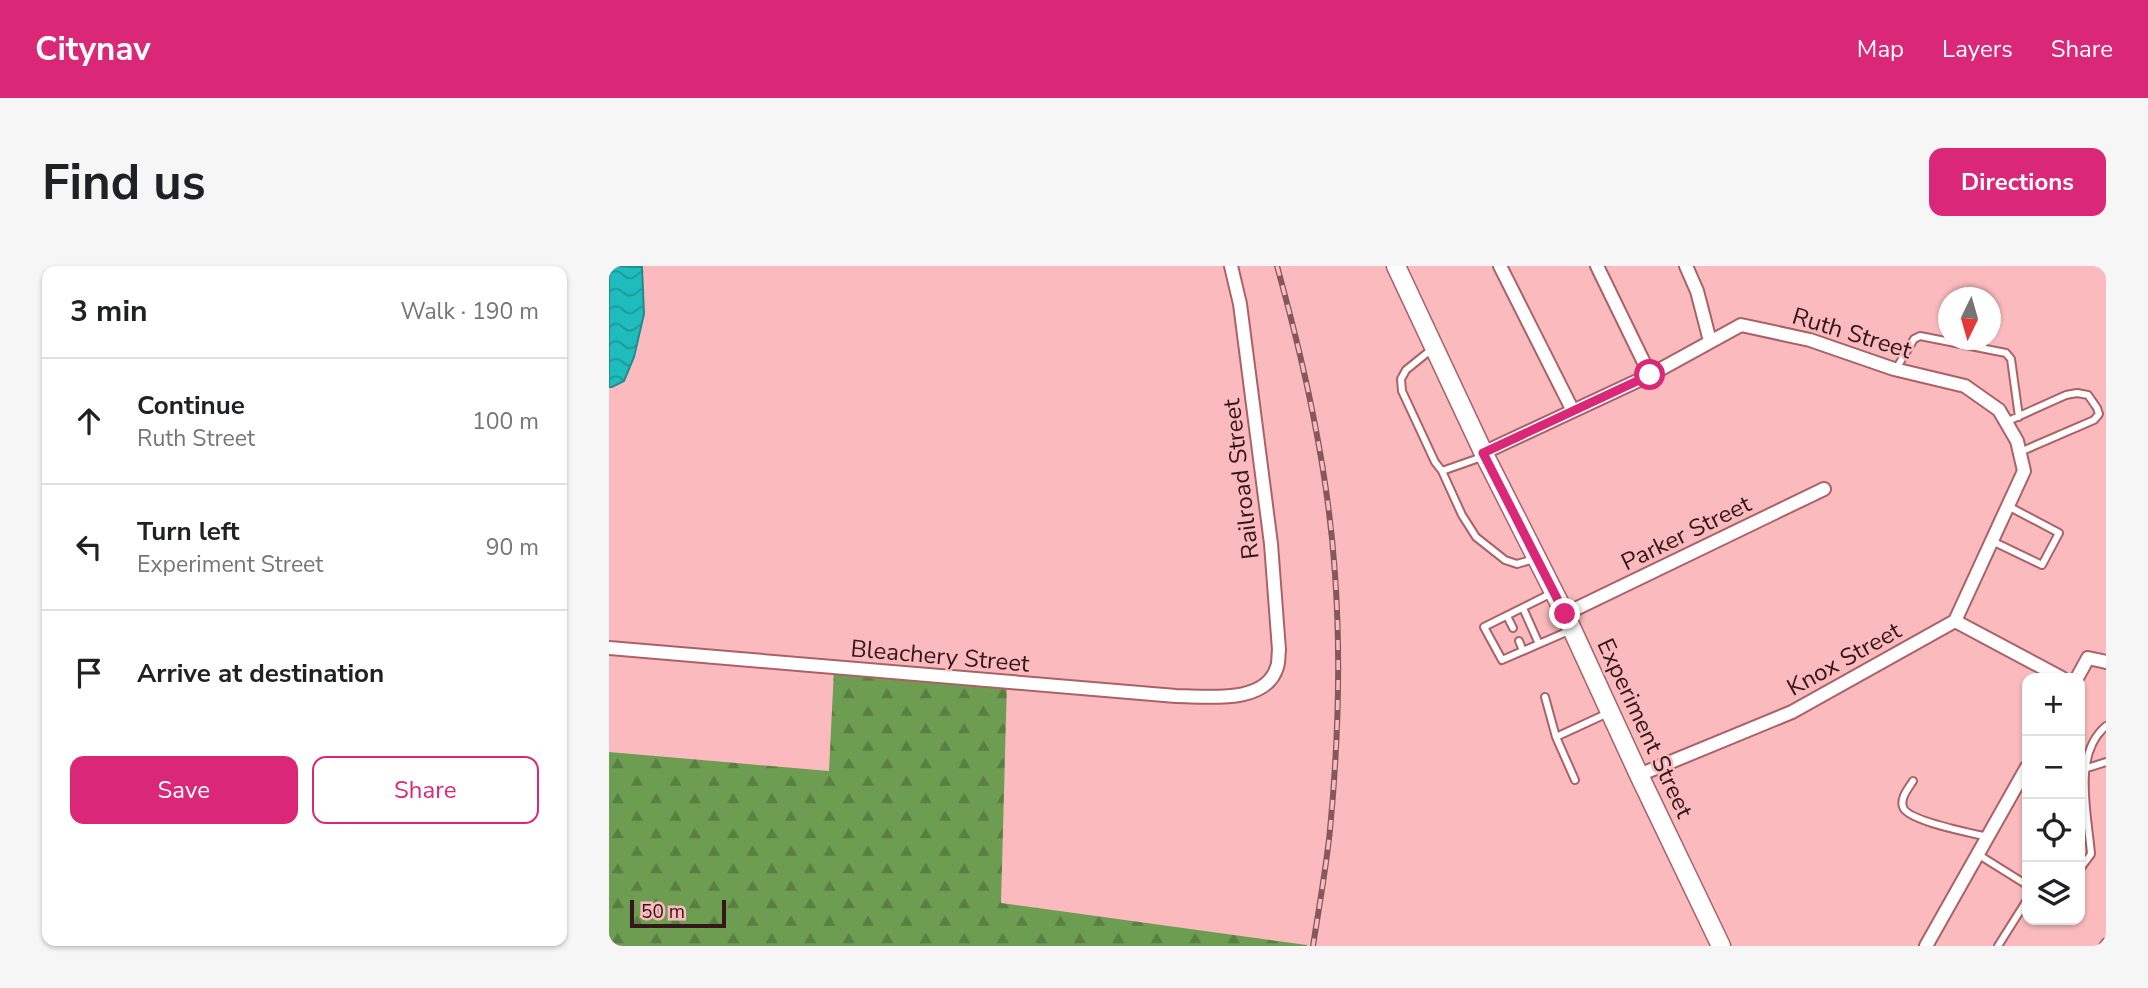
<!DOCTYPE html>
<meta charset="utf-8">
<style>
:root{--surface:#fff;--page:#f6f6f6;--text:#202124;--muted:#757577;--line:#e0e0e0;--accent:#db2777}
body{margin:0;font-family:"Nunito Sans",sans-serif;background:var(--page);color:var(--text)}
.controls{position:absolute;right:21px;bottom:21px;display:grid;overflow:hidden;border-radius:14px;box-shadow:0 2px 5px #0004}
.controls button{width:63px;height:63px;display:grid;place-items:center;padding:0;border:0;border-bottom:2px solid var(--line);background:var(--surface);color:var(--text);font:35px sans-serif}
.compass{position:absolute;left:1329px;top:21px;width:63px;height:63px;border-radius:50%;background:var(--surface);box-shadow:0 2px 5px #0004;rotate:185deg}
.scale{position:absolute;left:21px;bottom:18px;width:96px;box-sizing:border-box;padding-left:7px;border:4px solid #34171a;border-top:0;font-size:19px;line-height:24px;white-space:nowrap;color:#34171a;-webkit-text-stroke:5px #fbbbbe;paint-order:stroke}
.stop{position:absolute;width:21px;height:21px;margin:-16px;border:5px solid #db2777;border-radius:50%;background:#fff}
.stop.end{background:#db2777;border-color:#fff;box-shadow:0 2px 7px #0008}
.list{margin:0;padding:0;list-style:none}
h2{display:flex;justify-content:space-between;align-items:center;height:91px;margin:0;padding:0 28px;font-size:30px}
h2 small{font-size:23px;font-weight:400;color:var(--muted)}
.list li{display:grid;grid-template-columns:46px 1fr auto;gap:21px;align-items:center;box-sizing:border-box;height:126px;padding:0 28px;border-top:2px solid var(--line)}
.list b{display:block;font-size:26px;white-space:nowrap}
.list p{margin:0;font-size:23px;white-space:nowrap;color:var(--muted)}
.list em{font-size:23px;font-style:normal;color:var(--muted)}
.actions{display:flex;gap:14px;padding:21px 28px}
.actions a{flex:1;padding:16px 0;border:2px solid var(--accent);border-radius:14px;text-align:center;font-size:24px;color:var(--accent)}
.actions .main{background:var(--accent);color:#fff}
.icon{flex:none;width:38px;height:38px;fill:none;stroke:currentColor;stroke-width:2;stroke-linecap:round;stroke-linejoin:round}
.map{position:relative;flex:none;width:1497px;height:680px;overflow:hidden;border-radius:14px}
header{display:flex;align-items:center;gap:42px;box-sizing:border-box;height:98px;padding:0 35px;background:var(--accent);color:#fff}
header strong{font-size:33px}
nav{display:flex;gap:38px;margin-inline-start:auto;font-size:24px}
.intro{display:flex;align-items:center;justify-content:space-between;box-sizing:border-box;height:168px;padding:0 42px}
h1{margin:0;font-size:49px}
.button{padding:18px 32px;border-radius:14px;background:var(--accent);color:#fff;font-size:24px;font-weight:700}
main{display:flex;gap:42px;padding:0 42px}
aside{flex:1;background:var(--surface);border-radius:14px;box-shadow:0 2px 5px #0004}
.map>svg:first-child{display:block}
</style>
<header>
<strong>Citynav</strong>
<nav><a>Map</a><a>Layers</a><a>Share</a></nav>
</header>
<div class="intro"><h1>Find us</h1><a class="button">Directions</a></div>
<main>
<aside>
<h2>3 min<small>Walk · 190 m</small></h2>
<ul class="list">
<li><svg class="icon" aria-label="ahead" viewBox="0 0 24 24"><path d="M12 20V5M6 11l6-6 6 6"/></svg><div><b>Continue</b><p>Ruth Street</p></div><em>100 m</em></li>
<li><svg class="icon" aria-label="left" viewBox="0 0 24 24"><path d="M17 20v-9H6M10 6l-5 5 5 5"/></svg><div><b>Turn left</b><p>Experiment Street</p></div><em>90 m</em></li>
<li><svg class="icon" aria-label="arrive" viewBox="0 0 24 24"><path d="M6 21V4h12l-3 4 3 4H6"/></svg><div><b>Arrive at destination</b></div></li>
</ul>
<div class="actions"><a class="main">Save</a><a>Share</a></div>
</aside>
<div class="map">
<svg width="1497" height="680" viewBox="0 0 1497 680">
<defs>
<pattern id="forest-firs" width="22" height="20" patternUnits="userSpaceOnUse" patternTransform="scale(1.75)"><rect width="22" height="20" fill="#6c9d51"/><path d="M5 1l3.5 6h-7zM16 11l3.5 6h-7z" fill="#5a7f42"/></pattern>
<pattern id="water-waves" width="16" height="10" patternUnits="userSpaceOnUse" patternTransform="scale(1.75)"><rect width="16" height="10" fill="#1fbcbd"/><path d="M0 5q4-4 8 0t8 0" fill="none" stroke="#1c9899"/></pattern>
</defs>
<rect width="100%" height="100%" fill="#fbbbbe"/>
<path fill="url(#forest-firs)" d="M225,403L398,416L392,637L698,679V680H0V486L220,505Z"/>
<path fill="url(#water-waves)" stroke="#258a8c" stroke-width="2" d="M0,0L33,1L35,48L25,91L15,115L3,121H0Z"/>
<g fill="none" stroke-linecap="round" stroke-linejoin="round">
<g stroke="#aa6267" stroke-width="10">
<path id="service" d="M823,83L797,104L792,113L793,125L826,196L833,205L873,191
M1287,103L1305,73L1311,70L1397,87L1402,93L1410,151
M1397,156L1457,129L1468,127L1479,129L1488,142L1490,148L1485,154L1411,186
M833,205L853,249L867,271L896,294L908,298L925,293
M1383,275L1433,299L1450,267L1399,240
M943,327L875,361L893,394L962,364
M914,342L930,378
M898,350L904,362
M910,375L914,385
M936,431L947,471L999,447
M947,471L966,514
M1472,504L1497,496
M1304,515C1299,523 1291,532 1294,541C1298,555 1363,567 1379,571
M1370,589L1418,619
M1471,603L1482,588C1479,549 1463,488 1497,460
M1389,680L1418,634
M1494,680L1497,676"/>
</g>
<g stroke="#aa6267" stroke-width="16">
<path id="minor" d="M891,0L964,145
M988,0L1041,109
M1077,0L1088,25L1101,75
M874,187L1041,109L1132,59L1201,74L1285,103L1356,120L1390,144L1408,175L1415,205L1346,355
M956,348L1215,223
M0,382L567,430C597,430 657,439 668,401C670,396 669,390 670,384L662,278L631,38L622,0
M1468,412L1479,392L1497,396
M1030,509L1183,446L1346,355L1453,412
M1317,680L1418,501"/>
</g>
<g stroke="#aa6267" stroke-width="21">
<path id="secondary" d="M787,0L876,190L956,348L1030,509L1112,680"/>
</g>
<use href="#service" stroke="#fff" stroke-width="6"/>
<use href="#minor" stroke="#fff" stroke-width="12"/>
<use href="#secondary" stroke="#fff" stroke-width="18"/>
<g stroke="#84595c" stroke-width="6">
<path id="rail" d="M668,0C696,101 719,204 726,308C732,393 729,480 721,564C717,603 710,641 704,680"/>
</g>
<use href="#rail" stroke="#fbbbbe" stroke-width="3.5" stroke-dasharray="10" stroke-linecap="butt"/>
</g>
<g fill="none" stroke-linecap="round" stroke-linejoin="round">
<path stroke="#db2777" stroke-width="9" d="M956,348L874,187L1041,109"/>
</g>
<g text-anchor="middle" stroke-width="5" stroke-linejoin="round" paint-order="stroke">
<g font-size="24" fill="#34171a" stroke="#fbbbbe">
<text transform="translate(1243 67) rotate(17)" y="8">Ruth Street</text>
<text transform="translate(632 213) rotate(-97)" y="8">Railroad Street</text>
<text transform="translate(1077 267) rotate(-26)" y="8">Parker Street</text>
<text transform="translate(331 390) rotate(5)" y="8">Bleachery Street</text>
<text transform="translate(1235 393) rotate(-29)" y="8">Knox Street</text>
<text transform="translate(1036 462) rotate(65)" y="8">Experiment Street</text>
</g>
</g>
</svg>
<div class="controls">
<button>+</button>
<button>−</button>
<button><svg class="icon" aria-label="locate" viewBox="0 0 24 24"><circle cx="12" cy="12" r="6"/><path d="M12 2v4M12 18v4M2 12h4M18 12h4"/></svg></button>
<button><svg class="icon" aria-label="layers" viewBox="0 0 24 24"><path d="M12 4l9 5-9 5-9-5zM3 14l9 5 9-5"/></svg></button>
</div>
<svg class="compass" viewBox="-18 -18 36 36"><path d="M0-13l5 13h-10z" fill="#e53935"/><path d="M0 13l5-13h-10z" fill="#757577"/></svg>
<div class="scale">50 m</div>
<div class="stop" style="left:1041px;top:109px"></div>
<div class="stop end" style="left:956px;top:348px"></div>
</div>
</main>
